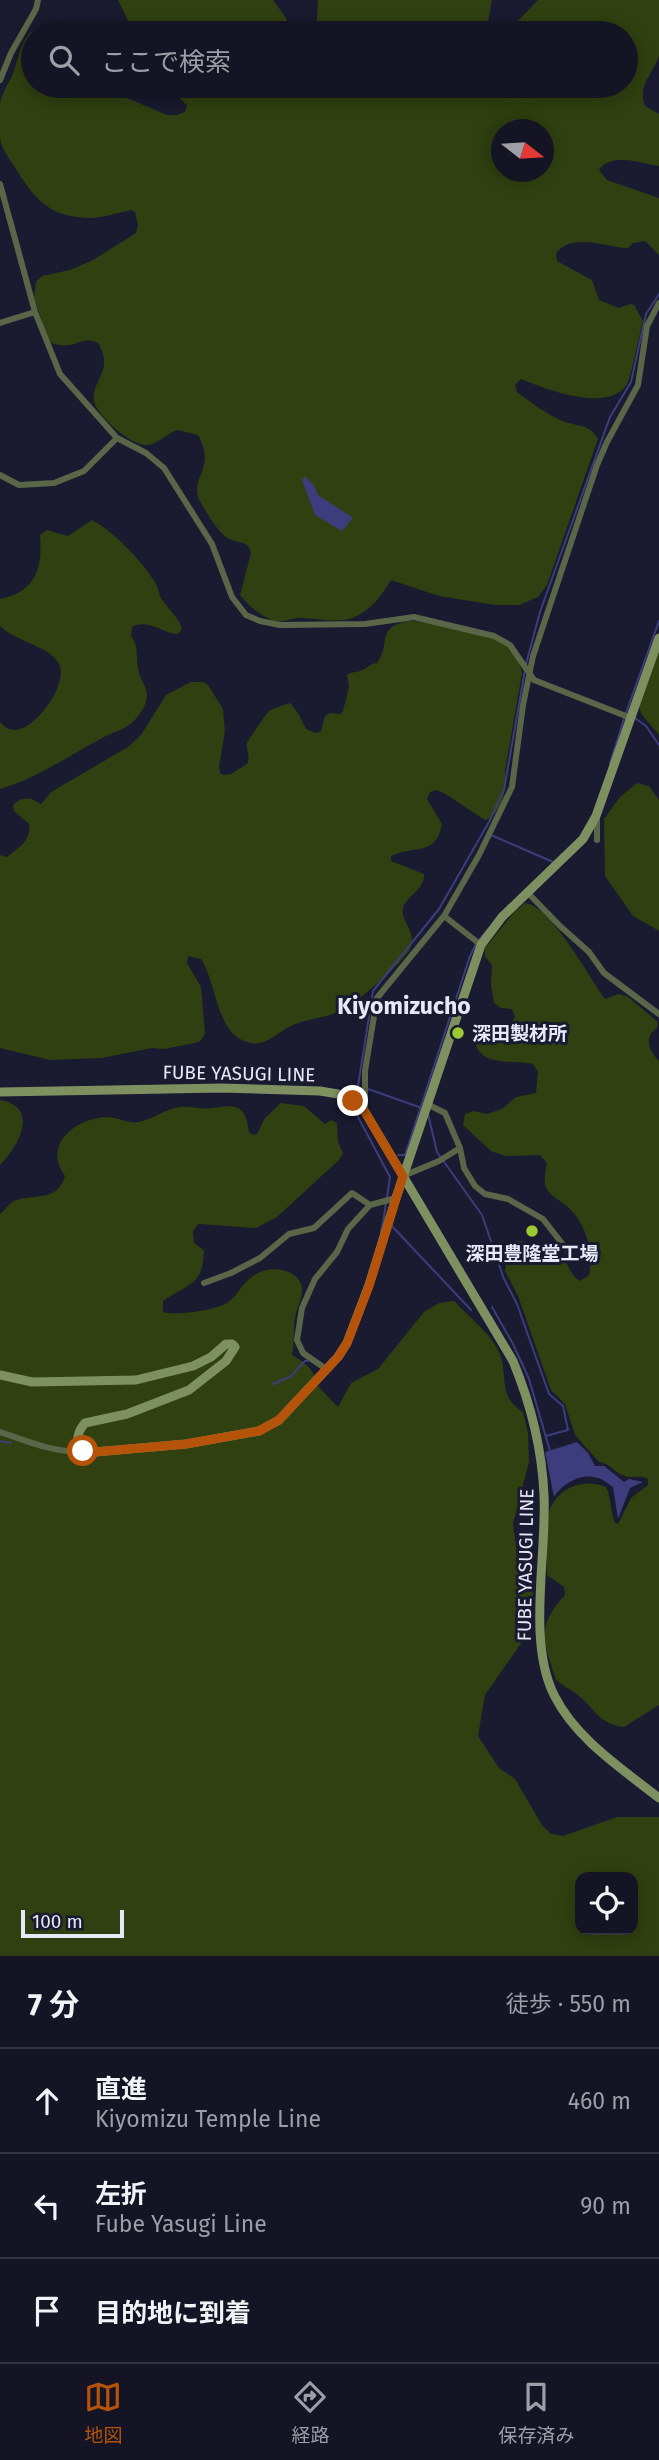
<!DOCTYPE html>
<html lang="ja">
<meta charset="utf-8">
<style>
:root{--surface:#141424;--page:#212131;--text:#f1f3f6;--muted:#9d9ea6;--line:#333341;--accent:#b45309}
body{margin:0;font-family:"Fira Sans","Noto Sans JP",sans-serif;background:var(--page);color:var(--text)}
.controls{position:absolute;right:21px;bottom:21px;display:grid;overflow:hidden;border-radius:14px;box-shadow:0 4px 18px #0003}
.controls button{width:63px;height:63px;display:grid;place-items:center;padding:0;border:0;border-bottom:2px solid var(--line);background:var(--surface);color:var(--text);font:35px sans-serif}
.compass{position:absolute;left:491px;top:119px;width:63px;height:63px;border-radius:50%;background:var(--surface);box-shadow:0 4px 18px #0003;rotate:107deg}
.scale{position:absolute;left:21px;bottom:18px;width:103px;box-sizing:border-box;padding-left:7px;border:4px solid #e7e8f8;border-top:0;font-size:19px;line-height:24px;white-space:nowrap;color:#e7e8f8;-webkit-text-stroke:5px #1a1a30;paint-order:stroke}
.stop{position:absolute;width:21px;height:21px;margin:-16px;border:5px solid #b45309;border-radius:50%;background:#fff}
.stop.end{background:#b45309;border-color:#fff;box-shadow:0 2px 7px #0008}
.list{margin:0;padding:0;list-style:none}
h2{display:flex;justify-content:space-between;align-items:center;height:91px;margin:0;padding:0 28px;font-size:30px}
h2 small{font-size:23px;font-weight:400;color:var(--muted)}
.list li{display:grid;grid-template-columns:46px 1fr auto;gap:21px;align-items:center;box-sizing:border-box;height:105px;padding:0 28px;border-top:2px solid var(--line)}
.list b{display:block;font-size:26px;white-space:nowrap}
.list p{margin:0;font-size:23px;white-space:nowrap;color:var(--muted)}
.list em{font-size:23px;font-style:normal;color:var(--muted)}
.icon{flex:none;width:38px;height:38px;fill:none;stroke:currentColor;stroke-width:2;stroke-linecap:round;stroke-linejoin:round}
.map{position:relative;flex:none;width:659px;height:1956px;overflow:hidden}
.search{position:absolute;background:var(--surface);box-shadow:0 4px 18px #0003;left:21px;right:21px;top:21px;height:77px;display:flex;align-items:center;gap:18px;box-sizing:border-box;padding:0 24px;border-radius:38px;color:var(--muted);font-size:26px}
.sheet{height:406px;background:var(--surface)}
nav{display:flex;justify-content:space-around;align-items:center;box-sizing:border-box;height:98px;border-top:2px solid var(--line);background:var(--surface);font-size:19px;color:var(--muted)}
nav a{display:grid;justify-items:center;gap:4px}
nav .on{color:var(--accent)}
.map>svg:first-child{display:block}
</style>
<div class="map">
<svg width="659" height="1956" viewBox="0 0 659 1956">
<rect width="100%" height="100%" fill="#1a1a30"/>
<path fill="#304010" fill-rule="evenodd" d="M118,0H273L286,18L290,33H134Z
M318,0H492L486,33H316Z
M538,0H659C659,13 659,45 659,55C654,74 637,84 645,106L659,114V166C642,163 610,152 599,170L607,180L659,198V255L645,241L633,243L628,248C605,247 573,232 556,253L557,261L592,280L599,300L619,308L630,304L634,305L643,321C639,335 632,375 627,384C609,414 545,389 521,379L515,385L517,392C532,403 547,415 565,422C578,426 591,425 598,439L547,585L538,597L519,605H495L439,596L391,580C381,596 371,611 352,618C335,624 315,617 297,618C289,619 283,623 275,621C260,616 250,607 240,595L251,553C248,539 236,544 226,537C219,533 201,505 198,497C192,476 216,467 198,435L177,430C167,434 157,444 148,445C132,447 97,416 94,401C91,379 115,372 98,343C79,334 75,353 49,342L34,298L36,282L42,276L70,270L93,260L136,233L138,225L135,212L131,210C116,213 104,218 89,218C48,217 34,198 14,166C9,158 1,148 0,138C0,128 0,115 0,105C1,93 10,82 14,71C21,49 26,17 56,33H33V86H107L115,93L167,115H176L185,112L187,106C182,98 171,93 164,86H469V91L476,94L483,86H626V33H506ZM502,130H544V172H502Z
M92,520C114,532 145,563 157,586C159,591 159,596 163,601C170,611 177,616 182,628L179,633L175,634C160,631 147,619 132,627L131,636C140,648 135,658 139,672C141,683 150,689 146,702C144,708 139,716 134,721C126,729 116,731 106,736C71,754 38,778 0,789V722C4,726 7,730 14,730C35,731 69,684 59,664C50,646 16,642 0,626V599C35,592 43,569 40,535L47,530L68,536Z
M409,621C428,621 498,634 510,648C516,654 521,664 522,673L505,771C507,788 503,814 485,820L444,793L436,790L430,792L427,799L442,824C436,857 414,845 391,856V861L424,874C425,891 406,895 403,909C400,920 418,933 410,949C402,964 354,1005 339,1012C324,1018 307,1019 293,1025C274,1033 264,1052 240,1039C217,1027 215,980 201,959L188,956L187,963L201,987L205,1034L200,1041L195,1043L164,1049L152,1048L102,1058L50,1060L0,1048V855L7,857C18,848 32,840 29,824L14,811L13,805C22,796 31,797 41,804L51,792L128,747L141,735L166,695L191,682H203L208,685L223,709L225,731L219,767L220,773L223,775L231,774L247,764C251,756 246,751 247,743C248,740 267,713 269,711C274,708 284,705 290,703L298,713L306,729L316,733L321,731L325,716L330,713L340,714L343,711L349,687L347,675C353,671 355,673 360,671C367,669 369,664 377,663C392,644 374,627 409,621Z
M659,647V735L642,715L639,707Z
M637,783L649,786L659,800V931L633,916L605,876L604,819L620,797Z
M525,903C551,906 589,977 605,999L619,994L628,997L658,1022L657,1028C643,1038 649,1050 659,1061V1705L624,1727C598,1723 597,1711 579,1696C572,1690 563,1686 556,1680C544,1642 535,1627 565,1595L564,1587L547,1575C547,1560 545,1520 550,1509C559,1486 586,1478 606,1487C612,1499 610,1511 615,1523L618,1524L631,1498L648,1485V1479C640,1474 634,1479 625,1476C614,1473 610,1463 599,1462L575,1435L565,1404L551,1390L518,1296L505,1271L506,1265L510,1263L514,1241C529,1241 553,1246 563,1258C570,1267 570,1275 580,1281L589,1275C594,1252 586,1224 569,1208C561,1200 549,1197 545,1185C544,1179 546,1169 547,1163L540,1155L505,1156L491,1151L463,1125L465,1114L474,1111L487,1114L502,1109L516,1097L536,1093L538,1072L533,1064C513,1059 481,1068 475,1042L485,1027L510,1025L515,1017L512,1009L501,1008L494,1003L491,985L492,965L485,957V948L515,911Z
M0,1100C40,1107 19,1146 0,1165Z
M281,1103L304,1106L325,1124L331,1120L337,1123L338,1142L343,1153L339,1160L277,1217L256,1228L198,1224L193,1231L194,1243L204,1250C203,1286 189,1283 163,1301V1312C176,1316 216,1310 227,1303C240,1294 242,1281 258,1273C273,1265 302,1270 302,1290C302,1298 297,1308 295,1317C293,1329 295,1342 292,1355C305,1363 315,1369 316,1384L338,1407L351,1383L378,1369L424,1312L439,1303L454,1301C468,1316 489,1332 498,1350C510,1375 496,1395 523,1412L528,1433L529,1462L513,1524L518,1561L533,1584L532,1618L526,1636L485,1695L478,1736L499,1768L515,1779L542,1825L551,1834L563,1836L617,1817H659V1956H0V1214C4,1211 8,1205 12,1202C32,1192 57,1204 65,1176C42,1144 76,1118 107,1117C118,1117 129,1124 139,1122C153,1119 165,1109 180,1107C191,1106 202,1110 213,1108C236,1104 246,1105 249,1132L253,1135L257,1134L265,1118ZM580,1877H633V1930H580Z"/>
<path fill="#3d3c7c" d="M305,476L314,486L318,495L353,518L342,531L315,515L302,480Z
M577,1442L588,1453L595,1466H604L624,1482L629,1479L643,1482L630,1488L618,1519L613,1487C608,1484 603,1479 598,1478C581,1472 562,1484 554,1497L545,1452Z"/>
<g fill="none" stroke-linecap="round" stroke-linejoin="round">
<path stroke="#3d3c7c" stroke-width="2" d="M526,664L540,612L610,417L631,382L646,314L659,294
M626,713L659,621
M635,718L646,726L659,745
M610,763L624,719
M491,835L553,862
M479,940L489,928
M368,1089L419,1107
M358,1100V1086L373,991L439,909L489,822L504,790L525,670
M358,1109V1117L390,1177L387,1197
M428,1114L437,1152L482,1215L504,1279L517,1304L549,1394L563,1406L568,1430L546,1436
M398,1155H405L470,956L476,944
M386,1202L384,1216L387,1220
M390,1224L471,1310
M381,1232L384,1217
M492,1307L513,1344L529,1379L550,1451
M273,1384L291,1376L305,1361H308
M0,1441L11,1443"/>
<path stroke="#5b6649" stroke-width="6" d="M0,80L11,53L36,9L38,0
M0,184L35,312L60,374L117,438L146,453L164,468L212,544L232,597L246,615L260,621L280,625L365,624L414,617L494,636L510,645L534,680L631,718
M0,323L35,312
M0,475L19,485L54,483L84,471L117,438
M597,817V840
M528,893L560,926L589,952L604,973L659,1014
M444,916L481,945
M427,1104L445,1113L460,1148L464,1168L475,1186L485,1194L508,1199L543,1219L571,1255
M365,1112V1071L377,998L444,916L479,855L512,787L523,705L533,656L597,465L607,442L638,385L647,326L659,303
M403,1176L439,1161L460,1148
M204,1283L231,1273L260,1258L289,1234L314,1228L352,1193L370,1205L396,1198
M326,1369L303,1353L297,1340L302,1308L315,1279L337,1252L348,1229L370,1205
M0,1432C25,1440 56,1454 83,1451"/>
<path stroke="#7e9060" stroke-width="9" d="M0,1092L222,1088L320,1091L338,1094L353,1101L365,1112L513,1361C530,1402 542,1449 544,1495C547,1555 527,1641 554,1695C576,1739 621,1768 659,1798
M0,1375L32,1382L136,1380L193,1366L211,1357L226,1344H232L235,1347L226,1361L189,1390L127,1414L85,1423C77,1432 75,1442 83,1451L95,1452L186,1444L259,1431L279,1420L338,1357L347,1343L369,1285L396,1198L481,945L502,917L583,839L596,816L659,638"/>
</g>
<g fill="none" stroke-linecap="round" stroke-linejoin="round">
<path stroke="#b45309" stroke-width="9" d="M83,1451L95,1452L186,1444L259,1431L279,1420L338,1357L347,1343L369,1286L403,1176L365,1112L353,1101"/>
</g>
<g fill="#9cca32" stroke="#1a1a30" stroke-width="2.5">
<circle cx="458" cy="1033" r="7"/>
<circle cx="532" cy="1231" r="7"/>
</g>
<g text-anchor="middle" stroke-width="6" stroke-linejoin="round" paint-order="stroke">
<g font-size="19" font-weight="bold" fill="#e7e8f8" stroke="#1a1a30" text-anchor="start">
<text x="472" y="1040">深田製材所</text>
<text x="532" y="1260" text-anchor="middle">深田豊隆堂工場</text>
</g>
<g font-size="19" fill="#e7e8f8" stroke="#1a1a30">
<text transform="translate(239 1073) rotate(1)" y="7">FUBE YASUGI LINE</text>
<text transform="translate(525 1565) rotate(-89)" y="7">FUBE YASUGI LINE</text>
</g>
<g font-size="23" font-weight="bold" fill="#e7e8f8" stroke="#1a1a30">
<text x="404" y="1014">Kiyomizucho</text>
</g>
</g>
</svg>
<div class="controls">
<button><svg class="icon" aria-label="locate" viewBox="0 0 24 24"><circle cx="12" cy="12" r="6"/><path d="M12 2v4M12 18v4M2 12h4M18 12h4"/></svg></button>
</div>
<svg class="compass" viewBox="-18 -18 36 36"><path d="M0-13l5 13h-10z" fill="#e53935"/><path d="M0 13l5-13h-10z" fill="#9d9ea6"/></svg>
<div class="scale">100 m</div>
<div class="stop" style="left:83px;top:1451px"></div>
<div class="stop end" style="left:353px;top:1101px"></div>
<div class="search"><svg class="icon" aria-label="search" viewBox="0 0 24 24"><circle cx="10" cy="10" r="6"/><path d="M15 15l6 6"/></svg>ここで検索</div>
</div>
<section class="sheet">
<h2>7 分<small>徒歩 · 550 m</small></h2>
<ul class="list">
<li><svg class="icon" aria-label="ahead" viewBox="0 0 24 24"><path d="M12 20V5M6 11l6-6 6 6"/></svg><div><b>直進</b><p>Kiyomizu Temple Line</p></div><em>460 m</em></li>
<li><svg class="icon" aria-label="left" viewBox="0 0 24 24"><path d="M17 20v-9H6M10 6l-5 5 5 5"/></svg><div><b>左折</b><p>Fube Yasugi Line</p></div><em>90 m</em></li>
<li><svg class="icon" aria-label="arrive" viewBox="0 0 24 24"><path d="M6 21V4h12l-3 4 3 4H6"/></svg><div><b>目的地に到着</b></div></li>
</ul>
</section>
<nav>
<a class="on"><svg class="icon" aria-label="map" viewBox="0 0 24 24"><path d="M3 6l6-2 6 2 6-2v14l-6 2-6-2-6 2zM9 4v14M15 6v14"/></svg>地図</a>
<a><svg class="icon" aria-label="directions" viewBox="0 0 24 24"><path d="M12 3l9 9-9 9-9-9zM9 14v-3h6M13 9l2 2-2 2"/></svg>経路</a>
<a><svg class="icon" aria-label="saved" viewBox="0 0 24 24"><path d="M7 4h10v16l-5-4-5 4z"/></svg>保存済み</a>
</nav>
